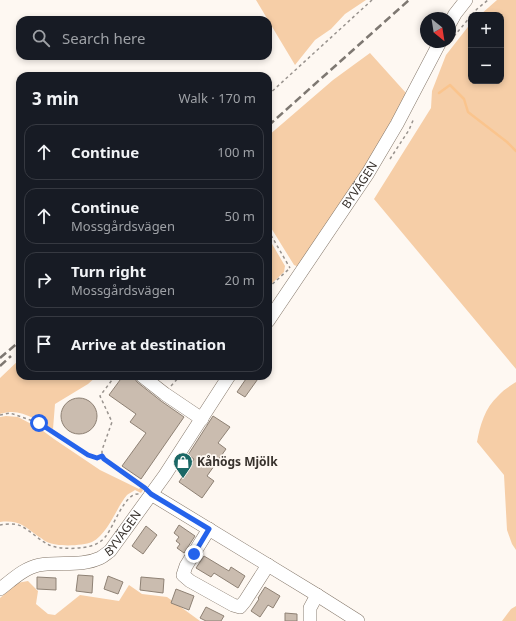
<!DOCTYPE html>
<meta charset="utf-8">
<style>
:root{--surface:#171b24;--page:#20242c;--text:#f1f3f6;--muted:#9ea1a6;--line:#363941}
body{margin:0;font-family:"Noto Sans",sans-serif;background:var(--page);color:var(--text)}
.controls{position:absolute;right:12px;top:12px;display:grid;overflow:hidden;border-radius:8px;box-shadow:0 2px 6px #0003}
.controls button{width:36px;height:36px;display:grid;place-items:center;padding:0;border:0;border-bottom:1px solid var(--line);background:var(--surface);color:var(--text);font:20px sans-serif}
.compass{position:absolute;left:420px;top:12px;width:36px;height:36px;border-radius:50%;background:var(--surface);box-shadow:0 2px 6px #0003;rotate:150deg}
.stop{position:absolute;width:12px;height:12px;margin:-9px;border:3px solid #2563eb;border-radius:50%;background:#fff}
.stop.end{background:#2563eb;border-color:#fff;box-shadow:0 1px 4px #0008}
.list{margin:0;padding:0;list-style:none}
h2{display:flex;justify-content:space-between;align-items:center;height:52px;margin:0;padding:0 16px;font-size:17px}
h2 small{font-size:13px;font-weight:400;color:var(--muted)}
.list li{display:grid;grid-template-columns:26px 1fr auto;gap:12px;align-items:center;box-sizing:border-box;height:56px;margin:0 8px 8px;padding:0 8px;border:1px solid var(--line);border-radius:12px}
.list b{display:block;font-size:15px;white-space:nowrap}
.list p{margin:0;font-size:13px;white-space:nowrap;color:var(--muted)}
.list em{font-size:13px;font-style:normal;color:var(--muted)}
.icon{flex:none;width:22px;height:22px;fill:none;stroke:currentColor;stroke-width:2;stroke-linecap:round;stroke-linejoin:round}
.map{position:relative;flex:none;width:516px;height:621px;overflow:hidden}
.search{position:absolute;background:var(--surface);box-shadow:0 2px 6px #0003;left:16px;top:16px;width:256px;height:44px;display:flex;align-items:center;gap:10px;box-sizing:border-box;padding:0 14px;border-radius:12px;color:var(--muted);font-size:15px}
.panel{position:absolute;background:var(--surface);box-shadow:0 2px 6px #0003;left:16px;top:72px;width:256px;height:308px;border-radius:12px}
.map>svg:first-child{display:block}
</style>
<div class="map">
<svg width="516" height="621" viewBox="0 0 516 621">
<rect width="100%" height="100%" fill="#fef8f2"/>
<path fill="#f6cea7" d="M256,0H366L345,14L331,29L315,40L295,65Z
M497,0H516V369L374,199L431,108L432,91L446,55L471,23V81H501V15H480Z
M370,53L406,93L375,152L299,267L294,265L268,223V136L333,80Z
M268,237L285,266L284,272L268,287Z
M20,359V376H97L88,384L55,404L53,429C40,422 25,411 10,412C7,412 3,413 0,414V378Z
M516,382V550L512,544L507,530L504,475L477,442C480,425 485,408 498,396C503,390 510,386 516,382Z
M6,416L18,417L39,428L54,439L100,470L139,489L141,487L143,490L141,493L135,490C133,492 129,493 127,495C116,508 108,534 92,542C82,546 57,547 47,542C44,541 42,538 39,537C24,526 19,520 0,522V417Z
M28,581L38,591L36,604L48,614L55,615L80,595L119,601L129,585L142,594L167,597L200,621H0V598L17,583Z
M516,606V621H502L511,609Z"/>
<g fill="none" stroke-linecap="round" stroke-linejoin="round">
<path stroke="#fac48d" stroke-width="2.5" d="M439,93L450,85L464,99L468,112L507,142L516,151"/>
</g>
<path fill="#cabcaf" stroke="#8e8174" d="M123,376H134L135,379L137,382L161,401L184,417L141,479L122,466L146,433L130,422L136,414L109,395Z
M248,376H260L245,397L237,392Z
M61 416a18 18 0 1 1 36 0a18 18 0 1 1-36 0Z
M213,416L230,427L218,443L226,449L207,476L214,481L202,498L179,482L194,459L188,455Z
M179,525L195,536L184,553L177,548L180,544L176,541L179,537L174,533Z
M146,526L157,535L143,554L132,546Z
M204,556L229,571L231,567L245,576L238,588L214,573L211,577L196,568Z
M78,575L93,576L92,593L76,591Z
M108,576L123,582L118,594L104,589Z
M37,577L56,578V590L37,589Z
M141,577L164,579L163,593L140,590Z
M265,587L280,596L273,608L268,605L260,617L251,611L259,599L258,598Z
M176,589L194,596L189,610L171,603Z
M206,607L224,616L221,621H206L200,618Z
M285,613L297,614V621H285Z"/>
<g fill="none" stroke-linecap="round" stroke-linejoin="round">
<g stroke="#837669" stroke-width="14">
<g id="minor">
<path d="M450,23L455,14L466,0"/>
<path id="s1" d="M268,321L368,173L397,124L440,42"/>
<path d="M142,376L165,394L202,419"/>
<path d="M151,494L317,595L358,621"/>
<path d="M209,529L186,566L183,575L190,581L233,605L240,607L245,601L268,565"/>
<path id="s2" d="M0,589C12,580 24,568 39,565C59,561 81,567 100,558C104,556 107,553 110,551L165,475L229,376"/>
<path d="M310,621V608L317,595"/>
</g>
</g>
<path stroke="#99938e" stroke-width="1.5" stroke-dasharray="3 3" stroke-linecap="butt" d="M472,15L477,9L488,0
M450,41L471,16
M268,95L372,0
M390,159L409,130L414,118
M268,230L290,268
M268,288L289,269
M268,335L271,332
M115,376L100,396L112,422L102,450V456L104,459L144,487
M171,386L180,376
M0,415L10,413L39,423L88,455L97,458L102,456
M0,525C6,524 15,523 21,526C31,531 39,540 49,545C60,550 83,549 94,545C99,543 103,540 106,536C114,526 125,492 139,494"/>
<use href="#minor" stroke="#fff" stroke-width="13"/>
<path stroke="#7e7872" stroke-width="2.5" stroke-dasharray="8 4" stroke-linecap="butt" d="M268,126L409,0
M0,358L20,341
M0,366L11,356"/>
</g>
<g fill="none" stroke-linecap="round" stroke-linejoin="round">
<path stroke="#2563eb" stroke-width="5" d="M39,423L88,455L97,458L102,456L104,459L145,488L151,494L209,529L194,554"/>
</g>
<defs>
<g id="shop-pin" transform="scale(1)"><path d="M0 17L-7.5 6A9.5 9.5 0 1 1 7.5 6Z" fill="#1b6866" stroke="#fef8f2"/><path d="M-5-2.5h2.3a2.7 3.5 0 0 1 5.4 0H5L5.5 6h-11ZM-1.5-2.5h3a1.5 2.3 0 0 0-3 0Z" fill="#fff"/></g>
</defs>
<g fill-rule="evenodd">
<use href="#shop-pin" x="183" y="462"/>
</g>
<g text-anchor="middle" stroke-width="3.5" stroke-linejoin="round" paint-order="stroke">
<g font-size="12" fill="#38322d" stroke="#fef8f2">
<text dy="4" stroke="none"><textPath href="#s1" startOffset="164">BYVÄGEN</textPath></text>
<text dy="4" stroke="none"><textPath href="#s2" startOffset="142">BYVÄGEN</textPath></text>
</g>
<g font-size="12" font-weight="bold" fill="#38322d" stroke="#fef8f2" text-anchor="start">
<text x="197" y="466">Kåhögs Mjölk</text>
</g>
</g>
</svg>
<div class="controls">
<button>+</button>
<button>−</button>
</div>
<svg class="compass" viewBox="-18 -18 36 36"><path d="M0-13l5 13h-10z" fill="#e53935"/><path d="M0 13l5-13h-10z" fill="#9ea1a6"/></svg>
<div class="stop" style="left:39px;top:423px"></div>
<div class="stop end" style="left:194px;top:554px"></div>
<div class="search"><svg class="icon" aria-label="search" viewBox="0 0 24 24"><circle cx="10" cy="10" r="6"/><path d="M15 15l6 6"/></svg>Search here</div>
<section class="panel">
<h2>3 min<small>Walk · 170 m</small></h2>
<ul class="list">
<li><svg class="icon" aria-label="ahead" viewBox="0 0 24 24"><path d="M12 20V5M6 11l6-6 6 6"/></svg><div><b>Continue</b></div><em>100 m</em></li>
<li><svg class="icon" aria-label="ahead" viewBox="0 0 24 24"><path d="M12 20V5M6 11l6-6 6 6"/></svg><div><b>Continue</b><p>Mossgårdsvägen</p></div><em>50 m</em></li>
<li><svg class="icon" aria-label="right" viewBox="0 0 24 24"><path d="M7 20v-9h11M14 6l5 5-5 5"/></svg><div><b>Turn right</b><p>Mossgårdsvägen</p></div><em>20 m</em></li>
<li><svg class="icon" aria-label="arrive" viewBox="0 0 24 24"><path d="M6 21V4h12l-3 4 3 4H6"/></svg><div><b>Arrive at destination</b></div></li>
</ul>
</section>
</div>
